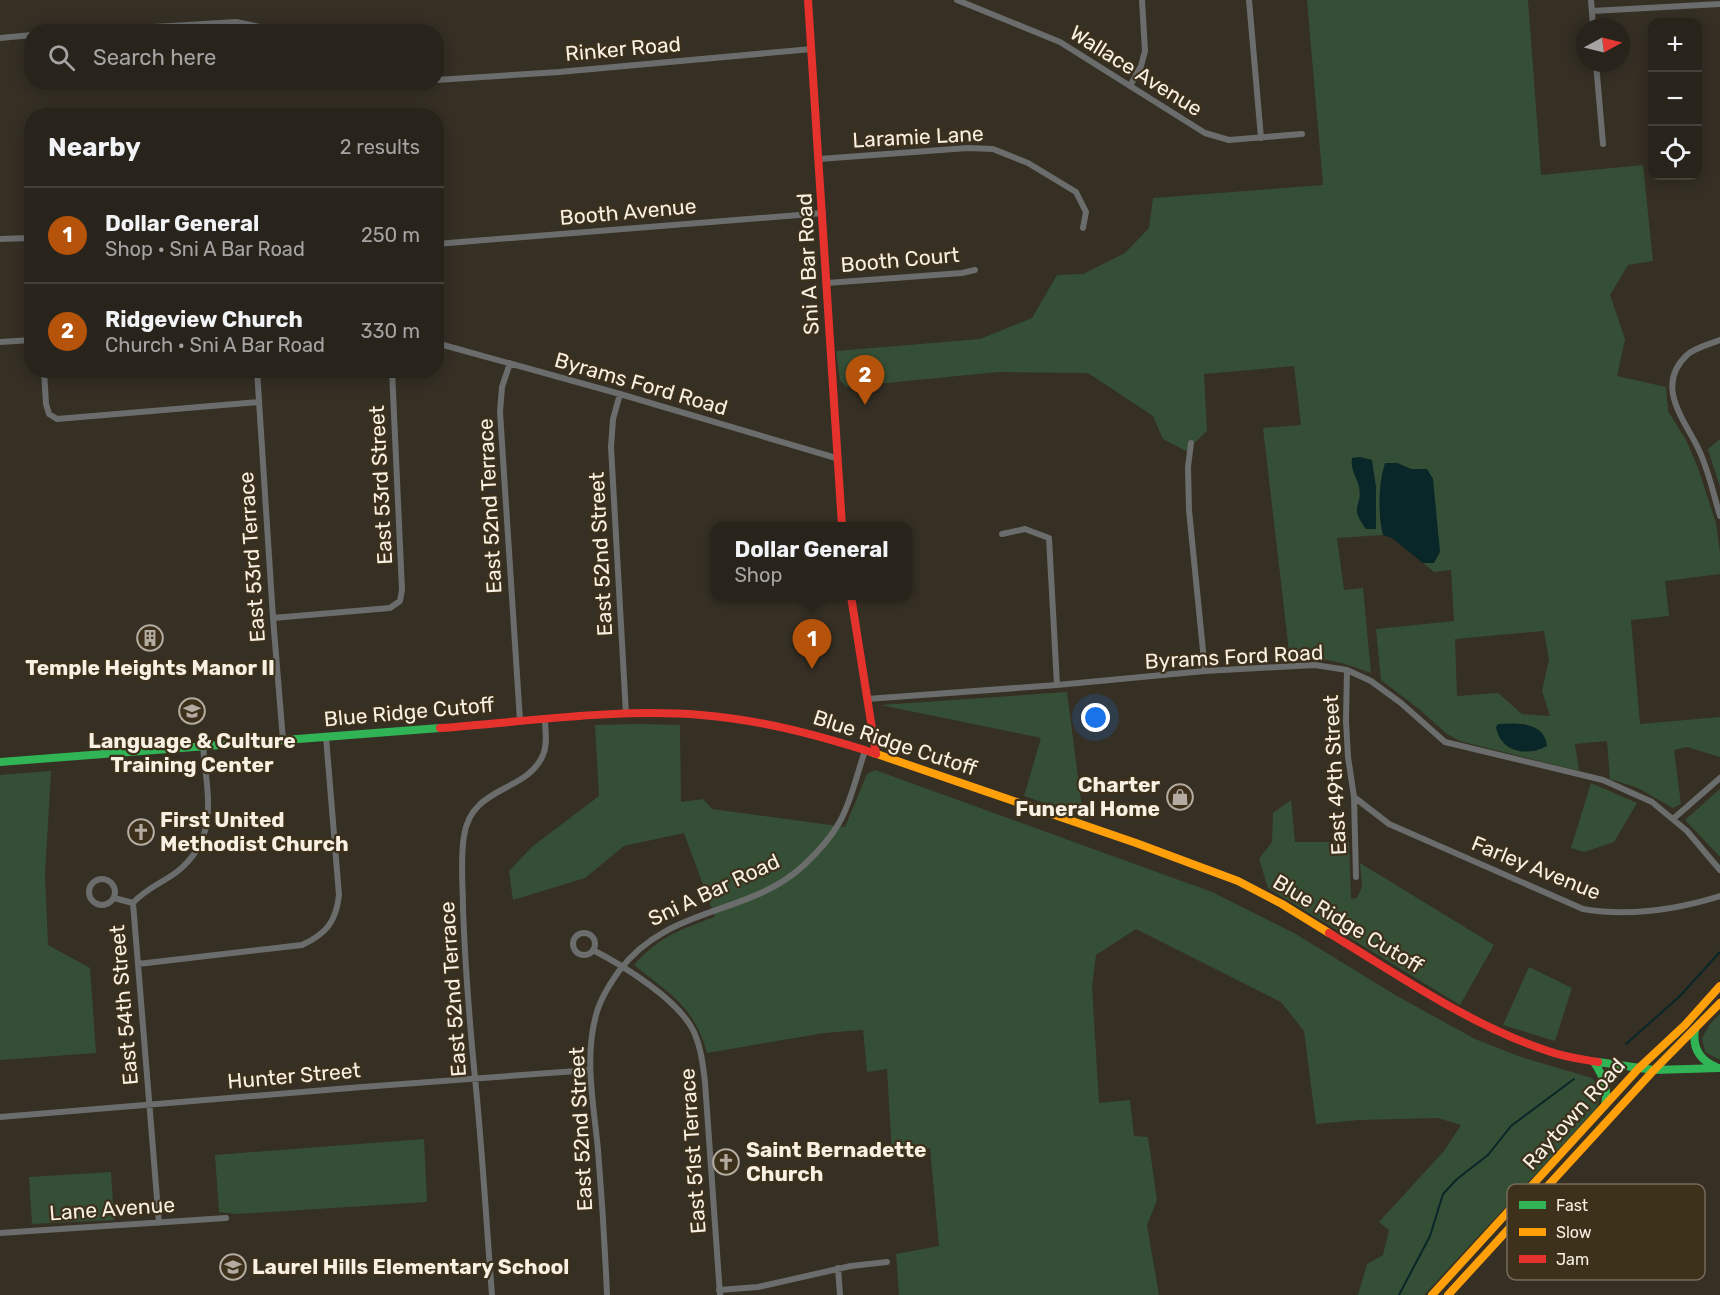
<!DOCTYPE html>
<meta charset="utf-8">
<style>
:root{--surface:#28231b;--page:#342f28;--text:#f1f3f6;--muted:#a5a4a3;--line:#44403a;--accent:#b45309}
body{margin:0;font-family:Rubik,sans-serif;background:var(--page);color:var(--text)}
.controls{position:absolute;right:18px;top:18px;display:grid;overflow:hidden;border-radius:12px;box-shadow:0 3px 15px #0003}
.controls button{width:54px;height:54px;display:grid;place-items:center;padding:0;border:0;border-bottom:2px solid var(--line);background:var(--surface);color:var(--text);font:30px sans-serif}
.compass{position:absolute;left:1576px;top:18px;width:54px;height:54px;border-radius:50%;background:var(--surface);box-shadow:0 3px 15px #0003;rotate:83deg}
.you{position:absolute;left:1096px;top:718px;width:21px;height:21px;margin:-15px;border:4px solid #fff;border-radius:50%;background:#1a73e8;box-shadow:0 0 0 9px #1a73e833}
.badge{display:grid;place-items:center;width:39px;height:39px;border-radius:50%;background:var(--accent);color:#fff;font-size:20px;font-weight:700}
.pin{position:absolute;translate:-50% -50px;filter:drop-shadow(0 2px 3px #0008)}
.pin::after{content:'';position:absolute;top:32px;width:21px;height:18px;background:inherit;clip-path:polygon(0 0,100% 0,50% 100%)}
.popup{position:absolute;left:711px;top:522px;width:201px;height:78px;box-sizing:border-box;display:grid;place-content:center;border-radius:12px;background:var(--surface);filter:drop-shadow(0 2px 4px #0005);font-size:20px;white-space:nowrap;color:var(--muted)}
.popup b{font-size:22px;color:var(--text)}
.popup::after{content:'';position:absolute;left:50%;top:100%;margin-left:-12px;border:12px solid transparent;border-top-color:var(--surface)}
.list{margin:0;padding:0;list-style:none}
h2{display:flex;justify-content:space-between;align-items:center;height:78px;margin:0;padding:0 24px;font-size:26px}
h2 small{font-size:20px;font-weight:400;color:var(--muted)}
.list li{display:grid;grid-template-columns:39px 1fr auto;gap:18px;align-items:center;box-sizing:border-box;height:96px;padding:0 24px;border-top:2px solid var(--line)}
.list b{display:block;font-size:22px;white-space:nowrap}
.list p{margin:0;font-size:20px;white-space:nowrap;color:var(--muted)}
.list em{font-size:20px;font-style:normal;color:var(--muted)}
.icon{flex:none;width:33px;height:33px;fill:none;stroke:currentColor;stroke-width:2;stroke-linecap:round;stroke-linejoin:round}
.map{position:relative;flex:none;width:1720px;height:1295px;overflow:hidden}
.search{position:absolute;background:var(--surface);box-shadow:0 3px 15px #0003;left:24px;top:24px;width:420px;height:66px;display:flex;align-items:center;gap:15px;box-sizing:border-box;padding:0 21px;border-radius:24px;color:var(--muted);font-size:22px}
.panel{position:absolute;background:var(--surface);box-shadow:0 3px 15px #0003;left:24px;top:108px;width:420px;height:270px;border-radius:24px}
.map>svg:first-child{display:block}
</style>
<div class="map">
<svg width="1720" height="1295" viewBox="0 0 1720 1295">
<rect width="100%" height="100%" fill="#352f24"/>
<path fill="#354f36" fill-rule="evenodd" d="M1307,0H1528L1541,175L1643,165L1653,261L1628,265L1610,295L1625,339L1617,376L1666,387L1668,411L1686,440L1698,468L1716,523L1720,553V574L1665,581L1669,616L1631,620L1640,724L1720,717V757L1687,747L1674,750L1681,804L1673,808L1638,788L1610,779L1607,741L1575,744L1579,771L1460,741L1447,734L1419,709L1381,680L1376,629L1454,621L1451,570L1434,572L1423,563H1434L1427,469H1411L1397,463L1382,473L1380,519L1383,535L1337,538L1344,590L1363,588L1371,673C1338,661 1325,657 1290,660L1263,428L1301,425L1294,366L1204,374L1207,431L1186,451L1163,439L1153,416L1088,373L998,372L846,387L840,380L836,351L980,339L1032,318L1057,275L1083,274L1125,253L1149,228L1153,198L1323,185ZM1544,631L1549,660L1542,691L1550,716L1522,714L1498,693L1457,696L1455,639ZM1499,724H1525L1539,730L1538,751L1514,750Z
M1720,439V487L1708,449Z
M1067,692L1083,816L1024,796L1041,738L881,705Z
M640,724L680,725L681,802L703,799L712,809L845,827L867,774L875,770L1212,892L1294,933L1397,996L1475,1039L1521,1057L1592,1078C1601,1089 1602,1096 1596,1109L1424,1295H1358L1367,1264L1383,1255L1389,1230L1379,1222L1444,1151L1461,1125L1438,1118L1359,1120L1316,1124L1304,1031L1281,1002L1136,929L1096,955L1092,987L1099,1103L1130,1100L1134,1136L1148,1137L1157,1200L1147,1225L1159,1295H899L896,1254L939,1246L930,1148L892,1153L887,1069L867,1072L863,1030L824,1033L707,1053C694,1006 670,994 634,965C660,936 679,930 715,917L684,833L624,846L585,878L513,900L509,871L533,846L599,796L595,725Z
M51,771L45,875L48,945L90,968L96,1053L0,1060V775Z
M1591,783L1637,803L1614,842L1584,852L1571,848Z
M1720,789V857L1685,820Z
M1291,800L1295,842H1349L1351,899L1357,898L1362,887L1360,863L1494,945L1460,1005L1268,888L1259,859L1272,842L1273,813Z
M1529,967L1572,988L1555,1041L1503,1025Z
M1720,1014V1059H1718L1705,1052L1702,1038L1710,1024Z
M424,1139L427,1202L237,1214L219,1212L215,1155Z
M111,1172L114,1220L32,1224L29,1177Z"/>
<path fill="#092629" d="M1360,457L1372,460L1376,487V529H1366C1348,505 1363,508 1359,487C1357,477 1350,470 1352,458Z
M1385,463H1397L1411,469H1427L1433,479L1440,552L1434,563H1423L1392,538L1383,535C1378,512 1378,485 1385,463Z
M1498,724C1517,723 1545,722 1547,746C1527,757 1500,752 1496,727Z"/>
<g fill="none" stroke-linecap="round" stroke-linejoin="round">
<path stroke="#092629" stroke-width="2" d="M1626,1044L1680,996L1720,952
M1399,1295L1430,1236L1443,1194L1457,1179L1488,1155L1511,1126L1574,1079"/>
<path stroke="#6a6d6c" stroke-width="6" d="M957,0L1060,42L1205,133L1229,140L1302,134
M1249,0L1261,138
M1591,0L1593,27
M1592,11L1720,4
M72,32L236,22L260,27L269,32
M0,38L32,35
M1596,63L1603,144
M436,80L559,72L812,49
M1130,86L1141,66L1145,51L1142,0
M819,159L968,148L993,149L1028,163L1076,192L1086,212L1083,228
M0,239L32,238
M436,244L823,213
M827,283L962,273L975,270
M1720,340C1710,344 1694,348 1687,355C1655,385 1683,418 1697,446C1708,467 1713,493 1720,516
M0,342L32,340
M436,343L620,394L836,458
M510,363L502,387L500,412L520,721
M44,370L46,404L49,414L57,419L259,402
M257,370L273,618L283,740
M620,394L613,419L611,447L626,714
M1191,443L1188,467L1189,510L1205,671
M1002,534L1025,529L1049,538L1057,685
M273,618L390,608L400,601L402,590L392,370
M1347,670L1346,721L1348,757L1354,797L1356,877
M867,699L1057,685L1205,671L1315,665L1347,670L1371,681L1401,703L1445,742L1603,780L1652,802L1687,831L1720,870
M1354,797L1389,824L1583,909C1630,917 1675,910 1720,896
M1673,819L1720,778
M89 892a13 13 0 1 1 26 0a13 13 0 1 1-26 0Z
M114,898L133,903
M573 944a11 11 0 1 1 22 0a11 11 0 1 1-22 0Z
M593,950C624,966 679,1000 694,1032C701,1048 703,1065 705,1082L720,1295
M138,964L302,945C326,934 336,922 339,895L326,737
M0,1117L362,1087L590,1070
M159,1223L133,903C145,889 164,882 178,871C220,837 207,794 203,746
M0,1233L226,1218
M838,1268L840,1295
M719,1290L758,1287L851,1266L887,1262
M492,1295C486,1219 482,1143 474,1068C469,1015 465,962 463,909C463,885 460,860 464,836C471,785 527,793 543,755C548,744 545,731 545,719
M607,1295C605,1247 602,1199 598,1150C594,1106 584,1059 596,1015C600,999 609,985 619,971C668,905 750,916 804,865C818,852 830,839 839,823C851,803 857,773 865,751"/>
<path stroke="#30b455" stroke-width="8" d="M0,762L440,728
M1695,1030C1692,1048 1700,1060 1716,1067
M1594,1062C1603,1076 1609,1088 1605,1105
M1598,1062L1654,1070L1720,1068"/>
<path stroke="#ff9f0a" stroke-width="8" d="M871,752L1136,843L1238,881L1282,904L1329,933
M1432,1295L1639,1068L1685,1025L1720,986
M1448,1295L1654,1070L1720,1003"/>
<path stroke="#e5322d" stroke-width="8" d="M808,0L842,526
M851,596L876,754
M440,728C524,722 617,708 701,715C761,720 814,734 871,752
M1329,933C1399,975 1469,1025 1548,1051C1564,1057 1581,1059 1598,1062"/>
</g>
<defs>
<g id="building-ring" transform="scale(1.35)"><circle r="9.5" fill="#3d311c" stroke="#b4aca0" stroke-width="1.5"/><path d="M-4-6H4V6H1V3H-1V6H-4ZM-2.5-4.3h1.7v1.8h-1.7ZM.8-4.3h1.7v1.8H.8ZM-2.5-1h1.7V.8h-1.7ZM.8-1h1.7V.8H.8Z" fill="#b4aca0"/></g>
<g id="school-ring" transform="scale(1.35)"><circle r="9.5" fill="#3d311c" stroke="#b4aca0" stroke-width="1.5"/><path d="M0-5L7-2L0 1L-7-2ZM-4 1L0 2.5L4 1V4Q0 6-4 4Z" fill="#b4aca0"/></g>
<g id="shop-ring" transform="scale(1.35)"><circle r="9.5" fill="#3d311c" stroke="#b4aca0" stroke-width="1.5"/><path d="M-5-2.5h2.3a2.7 3.5 0 0 1 5.4 0H5L5.5 6h-11ZM-1.5-2.5h3a1.5 2.3 0 0 0-3 0Z" fill="#b4aca0"/></g>
<g id="church-ring" transform="scale(1.35)"><circle r="9.5" fill="#3d311c" stroke="#b4aca0" stroke-width="1.5"/><path d="M-1.2-6h2.4v3.5h3.3v2.4h-3.3V6h-2.4V-.1h-3.3v-2.4h3.3Z" fill="#b4aca0"/></g>
</defs>
<g fill-rule="evenodd">
<use href="#building-ring" x="150" y="638"/>
<use href="#school-ring" x="192" y="711"/>
<use href="#shop-ring" x="1180" y="797"/>
<use href="#church-ring" x="141" y="832"/>
<use href="#church-ring" x="726" y="1162"/>
<use href="#school-ring" x="233" y="1267"/>
</g>
<g text-anchor="middle" stroke-width="4.5" stroke-linejoin="round" paint-order="stroke">
<g font-size="21" fill="#f8f0e3" stroke="#3d311c">
<text transform="translate(623 49) rotate(-5)" y="7">Rinker Road</text>
<text transform="translate(1136 71) rotate(32)" y="7">Wallace Avenue</text>
<text transform="translate(918 137) rotate(-3)" y="7">Laramie Lane</text>
<text transform="translate(628 212) rotate(-5)" y="7">Booth Avenue</text>
<text transform="translate(900 260) rotate(-5)" y="7">Booth Court</text>
<text transform="translate(808 264) rotate(-93)" y="7">Sni A Bar Road</text>
<text transform="translate(641 384) rotate(16)" y="7">Byrams Ford Road</text>
<text transform="translate(381 485) rotate(-93)" y="7">East 53rd Street</text>
<text transform="translate(490 506) rotate(-93)" y="7">East 52nd Terrace</text>
<text transform="translate(601 554) rotate(-93)" y="7">East 52nd Street</text>
<text transform="translate(252 557) rotate(-94)" y="7">East 53rd Terrace</text>
<text transform="translate(1234 657) rotate(-3)" y="7">Byrams Ford Road</text>
<text transform="translate(409 712) rotate(-5)" y="7">Blue Ridge Cutoff</text>
<text transform="translate(895 743) rotate(18)" y="7">Blue Ridge Cutoff</text>
<text transform="translate(1335 775) rotate(-93)" y="7">East 49th Street</text>
<text transform="translate(1536 868) rotate(22)" y="7">Farley Avenue</text>
<text transform="translate(714 890) rotate(-25)" y="7">Sni A Bar Road</text>
<text transform="translate(1348 924) rotate(31)" y="7">Blue Ridge Cutoff</text>
<text transform="translate(453 989) rotate(-94)" y="7">East 52nd Terrace</text>
<text transform="translate(124 1005) rotate(-95)" y="7">East 54th Street</text>
<text transform="translate(294 1076) rotate(-5)" y="7">Hunter Street</text>
<text transform="translate(1574 1114) rotate(-48)" y="7">Raytown Road</text>
<text transform="translate(581 1129) rotate(-93)" y="7">East 52nd Street</text>
<text transform="translate(693 1151) rotate(-94)" y="7">East 51st Terrace</text>
<text transform="translate(112 1209) rotate(-4)" y="7">Lane Avenue</text>
</g>
<g font-size="21" font-weight="bold" fill="#f8f0e3" stroke="#3d311c" text-anchor="start">
<text x="150" y="675" text-anchor="middle">Temple Heights Manor II</text>
<text x="192" y="748" text-anchor="middle">Language &amp; Culture<tspan x="192" dy="24">Training Center</tspan></text>
<text x="1160" y="792" text-anchor="end">Charter<tspan x="1160" dy="24">Funeral Home</tspan></text>
<text x="160" y="827">First United<tspan x="160" dy="24">Methodist Church</tspan></text>
<text x="746" y="1157">Saint Bernadette<tspan x="746" dy="24">Church</tspan></text>
<text x="252" y="1274">Laurel Hills Elementary School</text>
</g>
</g>
<rect x="1507" y="1184" width="198" height="96" rx="9" fill="#3d311c" stroke="#756a58" stroke-width="1.5"/>
<rect x="1519" y="1201" width="27" height="8" fill="#30b455"/>
<rect x="1519" y="1228" width="27" height="8" fill="#ff9f0a"/>
<rect x="1519" y="1255" width="27" height="8" fill="#e5322d"/>
<g font-size="16" fill="#f8f0e3">
<text x="1556" y="1211">Fast</text>
<text x="1556" y="1238">Slow</text>
<text x="1556" y="1265">Jam</text>
</g>
</svg>
<div class="controls">
<button>+</button>
<button>−</button>
<button><svg class="icon" aria-label="locate" viewBox="0 0 24 24"><circle cx="12" cy="12" r="6"/><path d="M12 2v4M12 18v4M2 12h4M18 12h4"/></svg></button>
</div>
<svg class="compass" viewBox="-18 -18 36 36"><path d="M0-13l5 13h-10z" fill="#e53935"/><path d="M0 13l5-13h-10z" fill="#a5a4a3"/></svg>
<div class="you"></div>
<div class="pin badge" style="left:812px;top:669px">1</div>
<div class="popup"><b>Dollar General</b>Shop</div>
<div class="pin badge" style="left:865px;top:405px">2</div>
<div class="search"><svg class="icon" aria-label="search" viewBox="0 0 24 24"><circle cx="10" cy="10" r="6"/><path d="M15 15l6 6"/></svg>Search here</div>
<section class="panel">
<h2>Nearby<small>2 results</small></h2>
<ul class="list">
<li><span class="badge">1</span><div><b>Dollar General</b><p>Shop · Sni A Bar Road</p></div><em>250 m</em></li>
<li><span class="badge">2</span><div><b>Ridgeview Church</b><p>Church · Sni A Bar Road</p></div><em>330 m</em></li>
</ul>
</section>
</div>
